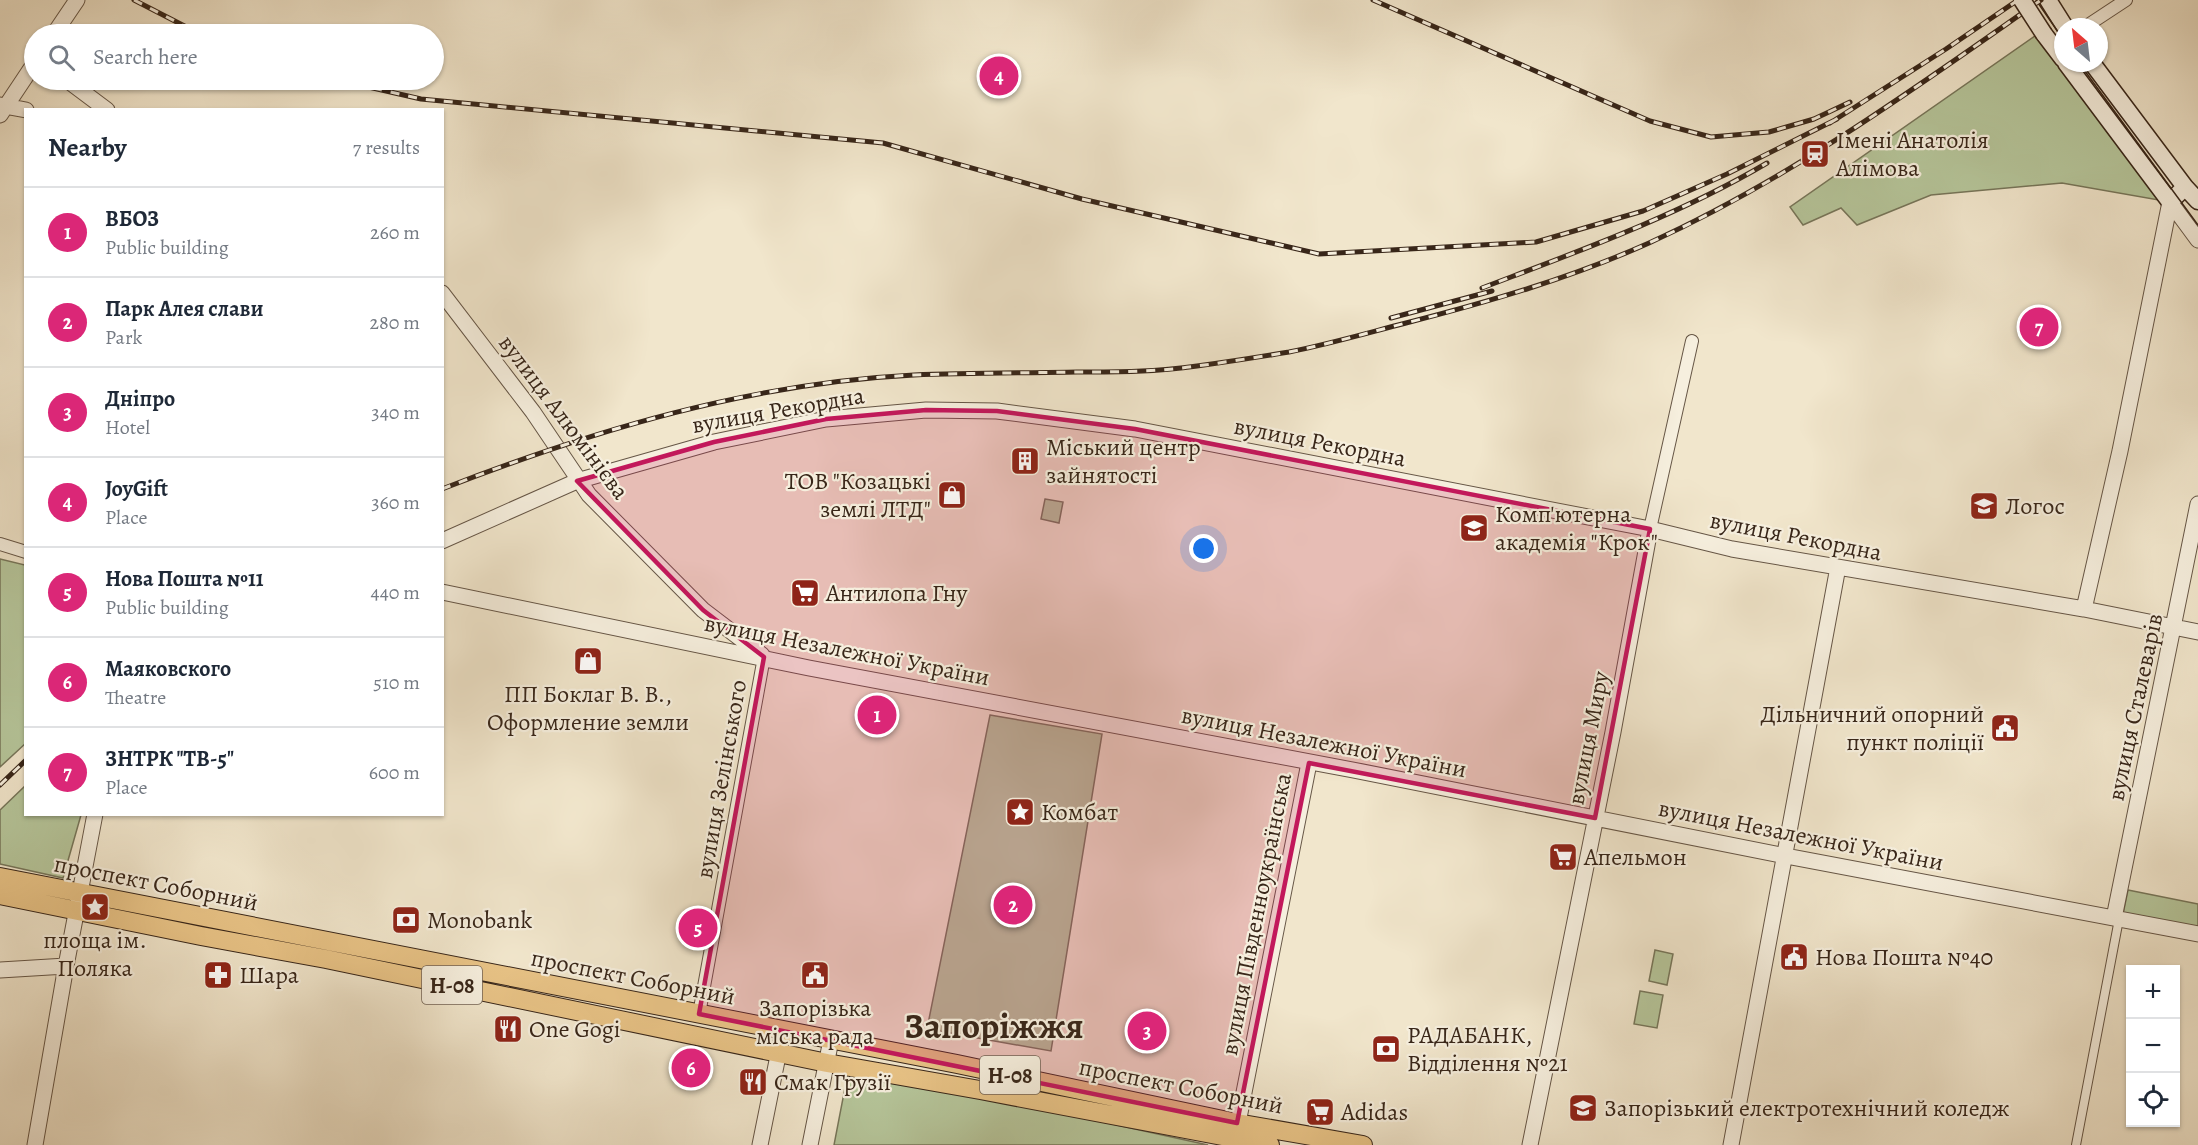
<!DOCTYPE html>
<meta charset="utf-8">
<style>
:root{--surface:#fff;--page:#f6f6f7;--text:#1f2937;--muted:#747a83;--line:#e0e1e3;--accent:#db2777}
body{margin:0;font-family:Alegreya,serif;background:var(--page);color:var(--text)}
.controls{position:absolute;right:18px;bottom:18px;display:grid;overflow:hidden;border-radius:0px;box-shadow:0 2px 4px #0004}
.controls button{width:54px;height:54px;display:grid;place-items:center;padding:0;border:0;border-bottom:2px solid var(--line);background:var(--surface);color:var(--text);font:30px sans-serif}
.compass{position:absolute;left:2054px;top:18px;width:54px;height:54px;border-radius:50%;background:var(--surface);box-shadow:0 2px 4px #0004;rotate:332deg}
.you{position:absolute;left:1204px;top:549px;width:21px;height:21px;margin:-15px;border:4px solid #fff;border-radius:50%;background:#1a73e8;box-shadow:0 0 0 9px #1a73e833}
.badge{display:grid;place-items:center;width:39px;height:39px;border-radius:50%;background:var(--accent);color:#fff;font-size:20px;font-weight:700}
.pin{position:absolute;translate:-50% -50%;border:3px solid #fff;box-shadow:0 2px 6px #0006}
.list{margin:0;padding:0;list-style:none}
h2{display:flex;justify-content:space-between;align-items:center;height:78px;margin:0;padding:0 24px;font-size:26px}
h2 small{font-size:20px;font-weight:400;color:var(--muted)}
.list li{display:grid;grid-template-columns:39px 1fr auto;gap:18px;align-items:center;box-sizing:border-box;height:90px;padding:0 24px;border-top:2px solid var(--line)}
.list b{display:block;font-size:22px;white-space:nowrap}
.list p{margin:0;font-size:20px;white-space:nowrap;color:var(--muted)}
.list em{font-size:20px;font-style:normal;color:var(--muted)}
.icon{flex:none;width:33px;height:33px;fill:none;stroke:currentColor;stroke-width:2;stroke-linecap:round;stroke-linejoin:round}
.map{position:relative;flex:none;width:2198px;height:1145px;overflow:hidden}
.search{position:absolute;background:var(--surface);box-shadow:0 2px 4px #0004;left:24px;top:24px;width:420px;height:66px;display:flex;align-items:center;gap:15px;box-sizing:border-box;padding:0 21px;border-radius:33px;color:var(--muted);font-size:22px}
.panel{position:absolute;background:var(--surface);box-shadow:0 2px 4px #0004;left:24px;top:108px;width:420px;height:708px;border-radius:0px}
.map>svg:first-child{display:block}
</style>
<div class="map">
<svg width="2198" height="1145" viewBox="0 0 2198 1145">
<rect width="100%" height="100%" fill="#f1e6cc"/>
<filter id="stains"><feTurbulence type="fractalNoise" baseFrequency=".00333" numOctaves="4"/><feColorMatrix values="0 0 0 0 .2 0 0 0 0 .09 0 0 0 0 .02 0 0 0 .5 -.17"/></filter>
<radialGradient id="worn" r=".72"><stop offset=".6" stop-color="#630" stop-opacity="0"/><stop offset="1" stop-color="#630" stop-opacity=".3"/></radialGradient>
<path fill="#b6c69b" stroke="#77765a" stroke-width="1.5" d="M2042,31L2170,202L2062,183L1931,195L1857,225L1841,208L1803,225L1790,207Z
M1045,499L1063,502L1059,523L1041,519Z
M0,559L25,565L26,743L0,767Z
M990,715L1102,734L1051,1051L927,1029Z
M25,786L26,814L81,815L63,878L0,864V810Z
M2128,890L2198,904V929L2123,914Z
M1655,950L1673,954L1667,985L1649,981Z
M1640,991L1663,995L1657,1028L1634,1024Z
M848,1072L979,1095L1208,1145H834Z"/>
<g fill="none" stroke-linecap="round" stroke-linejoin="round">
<g stroke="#665646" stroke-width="10">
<path id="pedestrian" d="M2076,1145L2119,919"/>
</g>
<g stroke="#665646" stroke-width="14">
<path id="minor" d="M2085,27L2126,0
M1650,529L1692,341
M0,544L26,552
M699,1014L764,657"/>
</g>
<g stroke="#665646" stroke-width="17">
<path id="tertiary" d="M54,34L77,0
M67,80L107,110
M0,105L26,110
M0,115L34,64
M2170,202L2198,240
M442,293L533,412L589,495L703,610L762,655
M442,541L577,481L714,442L826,419L926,410L997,411L1135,429L1650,529L1732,549L2084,609L2198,632
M442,592L809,668L1353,770L1786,856L2198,934
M2084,609L2120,451L2170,202
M2114,918L2198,504
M0,970L66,966
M1236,1133L1309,763
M35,1145L66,966L95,814
M760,1145L783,1031
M810,1145L831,1040
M1530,1145L1613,732L1650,529
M1731,1145L1838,567"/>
</g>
<g stroke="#382619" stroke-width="19">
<path id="secondary" d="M2048,0L2065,27
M2044,34L2063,59
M2066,63L2170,202L2185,187L2198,201
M2092,63L2185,187"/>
</g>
<g stroke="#382619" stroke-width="20">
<path id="primary" d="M0,877L957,1064L1237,1123L1363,1145
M0,895L201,936L326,959L827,1063L980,1090L1270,1145"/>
</g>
<use href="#pedestrian" stroke="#f6efde" stroke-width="8"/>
<use href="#minor" stroke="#f6efde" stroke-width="12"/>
<use href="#tertiary" stroke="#f6efde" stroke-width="15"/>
<use href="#secondary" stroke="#f6efde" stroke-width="16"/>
<use href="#primary" stroke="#e8c386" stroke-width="18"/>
<path stroke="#382619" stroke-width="1.5" d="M2036,0L2063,39
M2079,63L2198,225"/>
<g stroke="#382619" stroke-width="5">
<path id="rail" d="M134,0L200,34
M1373,0L1650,121L1711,137L1769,132L1814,119L1850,102
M338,80L421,99L883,143L1082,199L1319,254L1536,242L1643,211L1727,174L1837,119
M1830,123L1946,49L2018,0
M1482,288C1579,251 1677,216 1767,163
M1391,318L1492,291
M442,489C594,430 751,383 914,375C968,373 1023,373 1077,372C1116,372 1157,372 1197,366C1227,362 1259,357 1289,352C1329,344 1367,333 1406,323C1488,302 1571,278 1649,243C1790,179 1915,88 2041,0
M0,785L26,760"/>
</g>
<use href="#rail" stroke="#f6efde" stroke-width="3" stroke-dasharray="9" stroke-linecap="butt"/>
<g stroke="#382619" stroke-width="19" stroke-linecap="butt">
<path id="secondary-bridge" d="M2022,0L2044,34"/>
</g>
<use href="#secondary-bridge" stroke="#f6efde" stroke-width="16"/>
</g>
<path fill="#c2185b" fill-opacity="0.2" stroke="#c2185b" stroke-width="4.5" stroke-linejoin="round" d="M926,410L997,411L1135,429L1650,529L1595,818L1309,763L1237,1123L699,1014L764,657L703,610L577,481L714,442L826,419Z"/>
<defs>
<g id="station-square" transform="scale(1.5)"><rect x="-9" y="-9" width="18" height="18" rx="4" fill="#8f2418" stroke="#f6efde"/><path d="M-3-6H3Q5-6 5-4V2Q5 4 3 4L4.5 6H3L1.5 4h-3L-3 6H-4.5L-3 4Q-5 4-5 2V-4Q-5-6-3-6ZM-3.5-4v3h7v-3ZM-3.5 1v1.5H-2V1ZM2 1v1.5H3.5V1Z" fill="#fff"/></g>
<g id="building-square" transform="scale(1.5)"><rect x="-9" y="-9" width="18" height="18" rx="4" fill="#8f2418" stroke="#f6efde"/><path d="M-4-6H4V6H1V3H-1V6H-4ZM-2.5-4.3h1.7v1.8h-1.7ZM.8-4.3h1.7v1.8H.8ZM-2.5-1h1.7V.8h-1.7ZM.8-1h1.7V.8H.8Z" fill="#fff"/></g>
<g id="shop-square" transform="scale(1.5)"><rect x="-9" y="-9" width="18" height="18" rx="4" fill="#8f2418" stroke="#f6efde"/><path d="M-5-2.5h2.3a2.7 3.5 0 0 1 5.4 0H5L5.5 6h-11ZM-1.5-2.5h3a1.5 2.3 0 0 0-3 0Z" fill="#fff"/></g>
<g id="school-square" transform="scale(1.5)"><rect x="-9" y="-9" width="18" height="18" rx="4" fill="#8f2418" stroke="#f6efde"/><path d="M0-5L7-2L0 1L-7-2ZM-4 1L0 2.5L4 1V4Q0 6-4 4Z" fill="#fff"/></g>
<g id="supermarket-square" transform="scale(1.5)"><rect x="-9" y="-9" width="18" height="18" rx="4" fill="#8f2418" stroke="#f6efde"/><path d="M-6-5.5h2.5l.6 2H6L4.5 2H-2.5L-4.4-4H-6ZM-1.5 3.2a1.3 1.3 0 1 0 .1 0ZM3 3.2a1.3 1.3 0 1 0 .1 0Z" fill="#fff"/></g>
<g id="civic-square" transform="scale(1.5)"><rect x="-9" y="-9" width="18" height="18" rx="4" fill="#8f2418" stroke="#f6efde"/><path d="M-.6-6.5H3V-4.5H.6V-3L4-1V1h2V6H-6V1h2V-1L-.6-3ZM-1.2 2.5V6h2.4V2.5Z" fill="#fff"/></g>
<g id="sight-square" transform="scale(1.5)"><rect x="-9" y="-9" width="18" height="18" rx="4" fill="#8f2418" stroke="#f6efde"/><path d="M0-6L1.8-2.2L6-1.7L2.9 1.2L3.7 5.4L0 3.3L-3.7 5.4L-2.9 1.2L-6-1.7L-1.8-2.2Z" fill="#fff"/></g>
<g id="bank-square" transform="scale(1.5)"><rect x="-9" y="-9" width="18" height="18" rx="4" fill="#8f2418" stroke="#f6efde"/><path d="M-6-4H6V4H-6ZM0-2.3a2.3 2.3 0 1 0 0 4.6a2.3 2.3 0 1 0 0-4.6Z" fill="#fff"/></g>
<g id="pharmacy-square" transform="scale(1.5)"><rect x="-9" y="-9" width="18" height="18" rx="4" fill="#8f2418" stroke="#f6efde"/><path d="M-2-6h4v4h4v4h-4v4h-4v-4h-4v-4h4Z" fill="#fff"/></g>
<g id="restaurant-square" transform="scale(1.5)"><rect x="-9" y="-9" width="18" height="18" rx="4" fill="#8f2418" stroke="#f6efde"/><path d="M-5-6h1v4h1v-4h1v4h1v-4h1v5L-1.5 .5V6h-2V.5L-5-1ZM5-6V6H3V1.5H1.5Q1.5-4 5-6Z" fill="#fff"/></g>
<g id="university-square" transform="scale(1.5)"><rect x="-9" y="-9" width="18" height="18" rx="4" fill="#8f2418" stroke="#f6efde"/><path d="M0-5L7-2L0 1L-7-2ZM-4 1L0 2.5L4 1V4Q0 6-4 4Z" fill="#fff"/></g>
</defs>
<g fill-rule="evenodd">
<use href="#station-square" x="1815" y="154"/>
<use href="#building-square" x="1025" y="461"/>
<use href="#shop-square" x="952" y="495"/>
<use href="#school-square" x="1984" y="506"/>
<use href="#school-square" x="1474" y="528"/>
<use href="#supermarket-square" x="805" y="593"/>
<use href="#shop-square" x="588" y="661"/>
<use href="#civic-square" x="2005" y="728"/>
<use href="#sight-square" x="1020" y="812"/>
<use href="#supermarket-square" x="1563" y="857"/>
<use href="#sight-square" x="95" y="907"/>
<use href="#bank-square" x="406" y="920"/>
<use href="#civic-square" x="1794" y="957"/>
<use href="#pharmacy-square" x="218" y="975"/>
<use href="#civic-square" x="815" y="975"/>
<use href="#restaurant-square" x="508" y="1029"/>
<use href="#bank-square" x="1386" y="1049"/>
<use href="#restaurant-square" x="753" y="1082"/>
<use href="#university-square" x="1583" y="1108"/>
<use href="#supermarket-square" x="1320" y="1112"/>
</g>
<g text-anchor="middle" stroke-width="4.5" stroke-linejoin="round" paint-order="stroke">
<g fill="#f6efde" stroke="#716254" stroke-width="1.5">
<rect x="422" y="966" width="60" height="38" rx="4.5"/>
<rect x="980" y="1056" width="60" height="38" rx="4.5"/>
</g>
<g font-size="22" font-weight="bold" fill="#382619">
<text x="452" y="993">Н-08</text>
<text x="1010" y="1083">Н-08</text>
</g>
<g font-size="24" fill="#382619" stroke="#f6efde" text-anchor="start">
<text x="1836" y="148">Імені Анатолія<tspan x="1836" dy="28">Алімова</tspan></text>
<text x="1046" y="455">Міський центр<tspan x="1046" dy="28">зайнятості</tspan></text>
<text x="931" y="489" text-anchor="end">ТОВ "Козацькі<tspan x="931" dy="28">землі ЛТД"</tspan></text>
<text x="2005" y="514">Логос</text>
<text x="1495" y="522">Комп'ютерна<tspan x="1495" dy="28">академія "Крок"</tspan></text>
<text x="826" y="601">Антилопа Гну</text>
<text x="588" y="702" text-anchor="middle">ПП Боклаг В. В.,<tspan x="588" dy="28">Оформление земли</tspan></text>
<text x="1984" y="722" text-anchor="end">Дільничний опорний<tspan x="1984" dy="28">пункт поліції</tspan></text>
<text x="1041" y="820">Комбат</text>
<text x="1584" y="865">Апельмон</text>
<text x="427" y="928">Monobank</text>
<text x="95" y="948" text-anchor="middle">площа ім.<tspan x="95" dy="28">Поляка</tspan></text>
<text x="1815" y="965">Нова Пошта №40</text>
<text x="239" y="983">Шара</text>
<text x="815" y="1016" text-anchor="middle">Запорізька<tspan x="815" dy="28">міська рада</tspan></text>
<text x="529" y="1037">One Gogi</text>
<text x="1407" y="1043">РАДАБАНК,<tspan x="1407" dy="28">Відділення №21</tspan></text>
<text x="774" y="1090">Смак Грузії</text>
<text x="1604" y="1116">Запорізький електротехнічний коледж</text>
<text x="1341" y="1120">Adidas</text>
</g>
<g font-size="24" fill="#382619" stroke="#f6efde">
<text transform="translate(778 410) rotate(-10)" y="8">вулиця Рекордна</text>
<text transform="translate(564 417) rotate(53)" y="8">вулиця Алюмінієва</text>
<text transform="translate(1320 442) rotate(11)" y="8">вулиця Рекордна</text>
<text transform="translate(1796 536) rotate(11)" y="8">вулиця Рекордна</text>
<text transform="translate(847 650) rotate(11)" y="8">вулиця Незалежної України</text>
<text transform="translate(2135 707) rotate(-78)" y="8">вулиця Сталеварів</text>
<text transform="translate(1588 738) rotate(-79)" y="8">вулиця Миру</text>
<text transform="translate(1324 742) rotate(11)" y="8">вулиця Незалежної України</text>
<text transform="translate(721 779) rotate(-80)" y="8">вулиця Зелінського</text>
<text transform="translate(1801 835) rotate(11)" y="8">вулиця Незалежної України</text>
<text transform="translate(156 883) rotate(11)" y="8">проспект Соборний</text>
<text transform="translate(1256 914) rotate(-79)" y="8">вулиця Південноукраїнська</text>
<text transform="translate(633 977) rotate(11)" y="8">проспект Соборний</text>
<text transform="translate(1181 1086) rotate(11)" y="8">проспект Соборний</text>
</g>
<g font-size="36" font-weight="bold" fill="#382619" stroke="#f6efde">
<text x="994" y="1038">Запоріжжя</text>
</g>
</g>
<rect width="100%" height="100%" filter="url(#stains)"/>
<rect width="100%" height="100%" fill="url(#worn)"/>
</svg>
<div class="controls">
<button>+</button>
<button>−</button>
<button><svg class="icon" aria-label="locate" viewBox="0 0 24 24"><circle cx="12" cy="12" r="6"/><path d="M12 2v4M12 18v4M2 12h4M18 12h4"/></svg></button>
</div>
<svg class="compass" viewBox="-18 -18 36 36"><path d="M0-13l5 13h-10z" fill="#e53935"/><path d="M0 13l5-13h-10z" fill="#747a83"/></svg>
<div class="you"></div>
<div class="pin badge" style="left:877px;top:715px">1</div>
<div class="pin badge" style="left:1013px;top:905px">2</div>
<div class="pin badge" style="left:1147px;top:1031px">3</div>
<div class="pin badge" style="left:999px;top:76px">4</div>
<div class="pin badge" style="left:698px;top:928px">5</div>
<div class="pin badge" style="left:691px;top:1068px">6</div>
<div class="pin badge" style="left:2039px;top:327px">7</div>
<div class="search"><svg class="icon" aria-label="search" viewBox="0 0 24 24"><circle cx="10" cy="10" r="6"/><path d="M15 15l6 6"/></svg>Search here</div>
<section class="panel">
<h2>Nearby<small>7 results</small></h2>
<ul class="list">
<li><span class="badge">1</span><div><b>ВБОЗ</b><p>Public building</p></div><em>260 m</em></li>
<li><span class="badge">2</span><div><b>Парк Алея слави</b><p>Park</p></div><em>280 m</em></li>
<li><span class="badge">3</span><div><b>Дніпро</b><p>Hotel</p></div><em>340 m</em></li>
<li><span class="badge">4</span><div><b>JoyGift</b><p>Place</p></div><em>360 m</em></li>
<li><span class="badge">5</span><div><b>Нова Пошта №11</b><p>Public building</p></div><em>440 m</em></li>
<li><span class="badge">6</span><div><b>Маяковского</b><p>Theatre</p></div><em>510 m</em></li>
<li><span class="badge">7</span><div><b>ЗНТРК &quot;ТВ-5&quot;</b><p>Place</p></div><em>600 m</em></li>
</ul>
</section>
</div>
